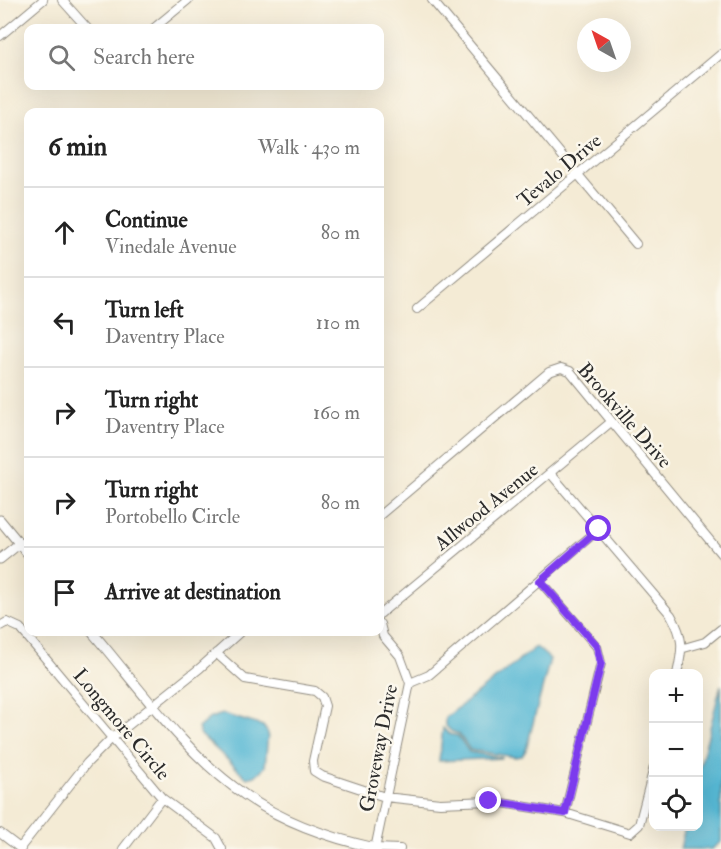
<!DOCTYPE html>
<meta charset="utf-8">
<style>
:root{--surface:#fff;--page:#f2f2f2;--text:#222;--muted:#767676;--line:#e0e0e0}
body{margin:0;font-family:"IM FELL Double Pica",serif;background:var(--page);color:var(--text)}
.controls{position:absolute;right:18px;bottom:18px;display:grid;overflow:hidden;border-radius:12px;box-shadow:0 6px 24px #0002}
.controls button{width:54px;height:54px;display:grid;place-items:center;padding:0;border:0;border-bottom:2px solid var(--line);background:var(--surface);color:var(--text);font:30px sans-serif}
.compass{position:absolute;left:577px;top:18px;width:54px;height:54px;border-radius:50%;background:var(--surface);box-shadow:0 6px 24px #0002;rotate:320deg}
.stop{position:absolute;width:18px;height:18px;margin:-14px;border:4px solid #7c3aed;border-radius:50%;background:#fff}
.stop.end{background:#7c3aed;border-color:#fff;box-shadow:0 2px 6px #0008}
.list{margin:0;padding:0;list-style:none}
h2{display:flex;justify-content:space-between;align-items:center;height:78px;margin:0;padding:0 24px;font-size:26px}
h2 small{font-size:20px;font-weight:400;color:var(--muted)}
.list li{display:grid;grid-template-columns:39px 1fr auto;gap:18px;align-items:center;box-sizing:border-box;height:90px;padding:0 24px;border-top:2px solid var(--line)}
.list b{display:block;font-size:22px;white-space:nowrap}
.list p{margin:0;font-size:20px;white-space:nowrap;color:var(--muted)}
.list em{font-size:20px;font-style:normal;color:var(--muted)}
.icon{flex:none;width:33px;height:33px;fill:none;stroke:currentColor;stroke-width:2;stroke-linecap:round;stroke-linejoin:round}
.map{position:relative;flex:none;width:721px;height:849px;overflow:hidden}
.search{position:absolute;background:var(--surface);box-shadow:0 6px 24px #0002;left:24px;top:24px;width:360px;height:66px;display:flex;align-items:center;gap:15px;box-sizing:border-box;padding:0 21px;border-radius:12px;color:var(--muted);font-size:22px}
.panel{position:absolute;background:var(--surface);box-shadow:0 6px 24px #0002;left:24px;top:108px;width:360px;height:528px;border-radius:12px}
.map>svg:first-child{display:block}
</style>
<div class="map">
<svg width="721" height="849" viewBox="0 0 721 849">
<rect width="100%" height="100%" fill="#fbf7ec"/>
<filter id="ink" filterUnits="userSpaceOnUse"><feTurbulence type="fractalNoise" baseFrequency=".0167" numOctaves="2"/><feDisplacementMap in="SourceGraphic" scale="12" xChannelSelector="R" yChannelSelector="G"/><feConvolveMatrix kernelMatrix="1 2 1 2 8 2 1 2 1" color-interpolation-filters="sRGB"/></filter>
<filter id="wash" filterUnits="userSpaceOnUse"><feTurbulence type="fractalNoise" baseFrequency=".008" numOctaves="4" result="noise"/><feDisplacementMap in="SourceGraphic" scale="24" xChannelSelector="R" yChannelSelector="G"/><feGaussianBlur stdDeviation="1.35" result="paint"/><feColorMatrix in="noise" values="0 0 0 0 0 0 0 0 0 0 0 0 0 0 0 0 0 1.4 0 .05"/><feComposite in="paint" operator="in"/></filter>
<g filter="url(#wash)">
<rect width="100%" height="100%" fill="#f4ebd5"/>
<path fill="#56b8d4" stroke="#407280" stroke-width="1.5" d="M536,647L550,659L526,750L522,756L515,757L470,750L459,734L451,731L445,725V718Z
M721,685V842L712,849H680L685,827L698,826L699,770Z
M223,714L263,726L268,733L265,767L255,776L247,778L200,734L198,728L210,718Z
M443,728L449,734L458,736L469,752L503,758L439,761Z"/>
</g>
<g filter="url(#ink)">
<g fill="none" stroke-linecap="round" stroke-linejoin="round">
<g stroke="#908b80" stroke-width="10">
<path id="minor" d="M62,0L87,28
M432,0L636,244
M154,28L188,0
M0,36L43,0
M417,309L721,54
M551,474L671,615C684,638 683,648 677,674
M380,515L549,372L561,368L570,371L721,554
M540,581L597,647L601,663L565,813
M380,614L611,422
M0,626L7,622L20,628L162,798L216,838L222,849
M684,648L705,642L721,629
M216,653L245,679L315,691L322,697L325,706L313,761L314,771L322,776L385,797L440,803L489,801L565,813L630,833L639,825L654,767
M410,683L429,675L599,529
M0,833L21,849
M20,848L87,763L111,739L200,668L240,632
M375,848L400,849
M123,849L162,798
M375,849L410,683L400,656L383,636L380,624"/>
</g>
<g stroke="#908b80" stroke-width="11">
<path id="tertiary" d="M0,520L28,554
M0,559L20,543
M92,632C139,687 184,753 245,795C283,822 330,838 375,848"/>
</g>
<use href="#minor" stroke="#fff" stroke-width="8"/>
<use href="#tertiary" stroke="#fff" stroke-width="9"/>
</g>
</g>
<g fill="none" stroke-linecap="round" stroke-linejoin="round" filter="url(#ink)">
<path stroke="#7c3aed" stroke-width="8" d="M489,801L565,813L601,663L597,646L540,581L599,529"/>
</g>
<g text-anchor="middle" stroke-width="5" stroke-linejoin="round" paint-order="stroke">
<g font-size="20" fill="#2b2b2b" stroke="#fbf7ec">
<text transform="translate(559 170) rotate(-40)" y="7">Tevalo Drive</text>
<text transform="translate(625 415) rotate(49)" y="7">Brookville Drive</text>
<text transform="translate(486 506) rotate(-39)" y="7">Allwood Avenue</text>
<text transform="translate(122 724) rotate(50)" y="7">Longmore Circle</text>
<text transform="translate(378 748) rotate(-79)" y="7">Groveway Drive</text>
</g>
</g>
</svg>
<div class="controls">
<button>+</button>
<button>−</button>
<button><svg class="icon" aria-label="locate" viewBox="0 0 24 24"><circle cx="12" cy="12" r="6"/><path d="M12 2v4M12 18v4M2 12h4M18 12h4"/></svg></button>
</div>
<svg class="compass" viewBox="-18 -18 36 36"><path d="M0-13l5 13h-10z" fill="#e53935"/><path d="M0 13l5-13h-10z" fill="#767676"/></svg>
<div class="stop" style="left:599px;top:529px"></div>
<div class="stop end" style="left:489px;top:801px"></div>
<div class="search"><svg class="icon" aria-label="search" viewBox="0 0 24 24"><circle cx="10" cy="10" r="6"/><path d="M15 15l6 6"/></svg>Search here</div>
<section class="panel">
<h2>6 min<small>Walk · 430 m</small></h2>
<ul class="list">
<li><svg class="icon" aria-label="ahead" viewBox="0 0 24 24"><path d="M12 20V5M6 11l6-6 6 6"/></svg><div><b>Continue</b><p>Vinedale Avenue</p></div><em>80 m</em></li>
<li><svg class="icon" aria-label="left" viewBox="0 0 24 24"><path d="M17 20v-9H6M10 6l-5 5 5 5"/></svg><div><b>Turn left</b><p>Daventry Place</p></div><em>110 m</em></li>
<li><svg class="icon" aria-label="right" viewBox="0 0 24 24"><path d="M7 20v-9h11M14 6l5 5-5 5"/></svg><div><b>Turn right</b><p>Daventry Place</p></div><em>160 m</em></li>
<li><svg class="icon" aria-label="right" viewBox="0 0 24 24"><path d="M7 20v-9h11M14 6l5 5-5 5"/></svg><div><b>Turn right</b><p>Portobello Circle</p></div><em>80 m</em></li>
<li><svg class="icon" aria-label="arrive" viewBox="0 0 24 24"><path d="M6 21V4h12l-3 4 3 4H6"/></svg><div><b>Arrive at destination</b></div></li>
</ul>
</section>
</div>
